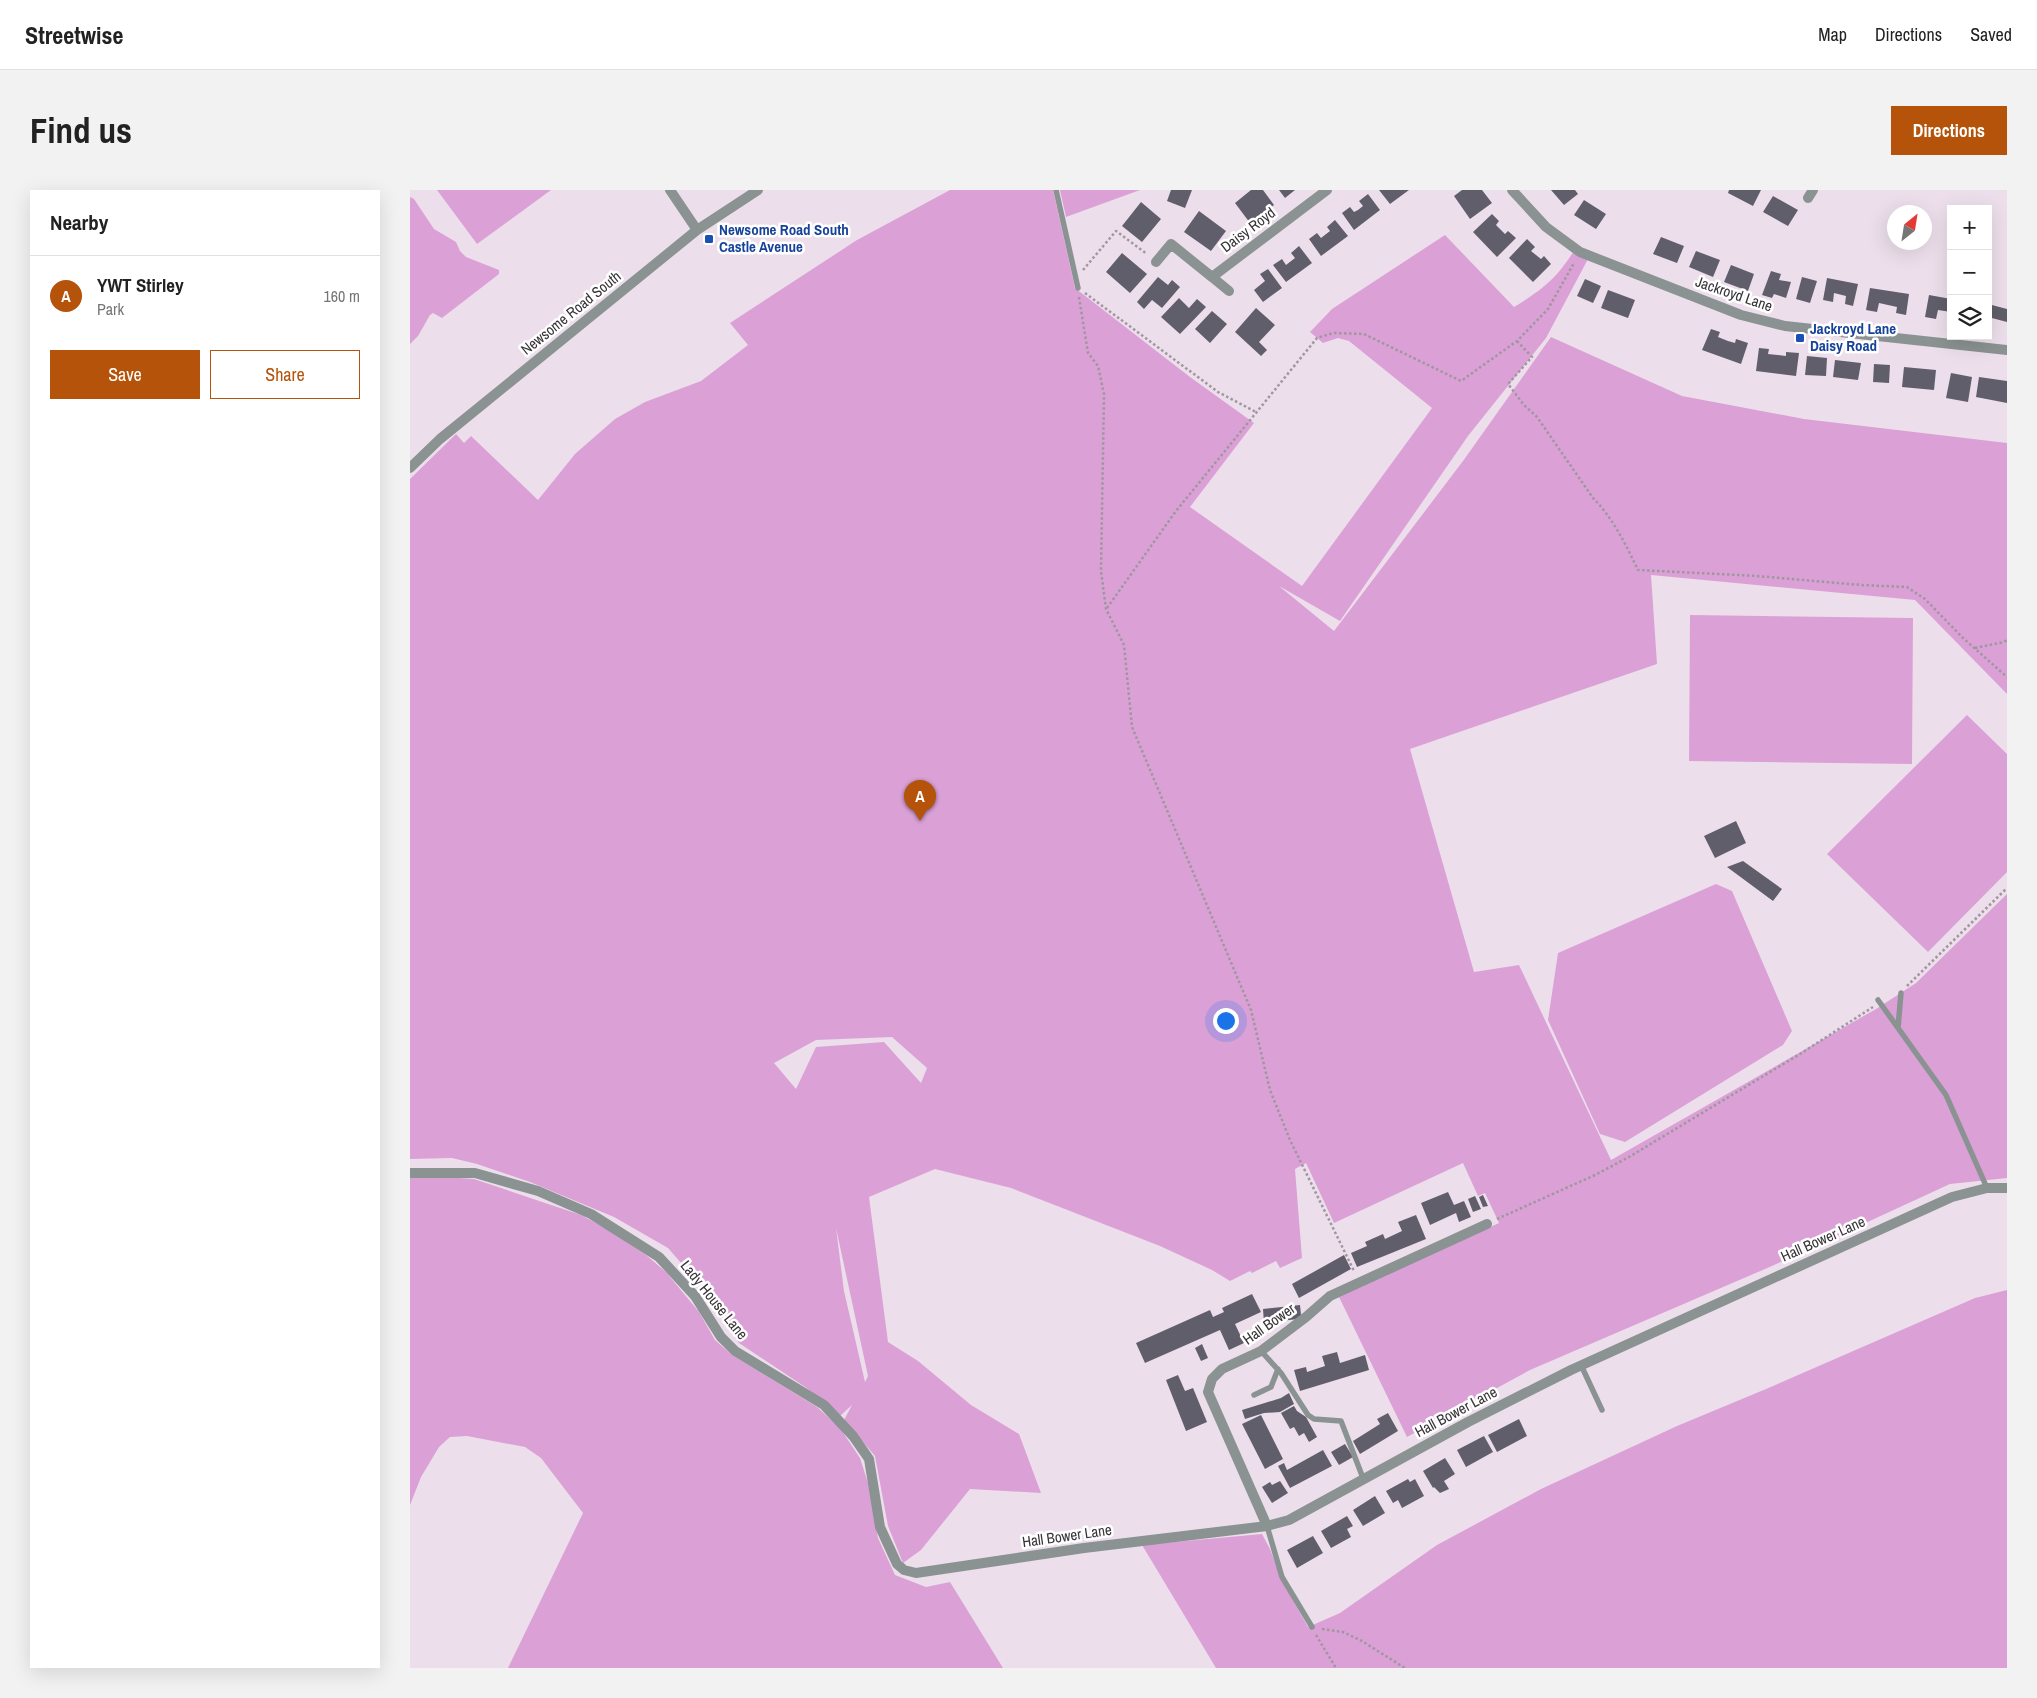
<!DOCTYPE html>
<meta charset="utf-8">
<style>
:root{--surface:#fff;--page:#f2f2f2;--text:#222;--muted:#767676;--line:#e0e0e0;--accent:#b45309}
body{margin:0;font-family:"Archivo Narrow",sans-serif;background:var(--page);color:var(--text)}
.controls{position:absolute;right:15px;top:15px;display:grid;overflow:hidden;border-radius:0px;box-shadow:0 5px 20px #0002}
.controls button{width:45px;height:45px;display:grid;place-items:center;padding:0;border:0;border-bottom:1px solid var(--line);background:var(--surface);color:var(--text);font:25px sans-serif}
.compass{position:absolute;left:1477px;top:15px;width:45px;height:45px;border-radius:50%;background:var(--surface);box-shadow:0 5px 20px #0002;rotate:30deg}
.you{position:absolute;left:815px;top:830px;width:18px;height:18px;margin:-12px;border:4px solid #fff;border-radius:50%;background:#1a73e8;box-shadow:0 0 0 8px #1a73e833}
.badge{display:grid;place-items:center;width:32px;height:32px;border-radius:50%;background:var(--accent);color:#fff;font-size:16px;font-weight:700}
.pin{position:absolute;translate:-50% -41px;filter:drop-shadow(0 1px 2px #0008)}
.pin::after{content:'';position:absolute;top:26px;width:18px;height:15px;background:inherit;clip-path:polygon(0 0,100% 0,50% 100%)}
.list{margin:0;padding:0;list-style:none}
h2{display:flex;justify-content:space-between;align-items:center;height:65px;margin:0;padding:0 20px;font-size:21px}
h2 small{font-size:16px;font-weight:400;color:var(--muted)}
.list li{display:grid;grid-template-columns:32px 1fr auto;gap:15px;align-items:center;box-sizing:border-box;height:80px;padding:0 20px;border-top:1px solid var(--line)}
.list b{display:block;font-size:19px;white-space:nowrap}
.list p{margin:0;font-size:16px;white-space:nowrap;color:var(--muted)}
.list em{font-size:16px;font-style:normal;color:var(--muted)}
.actions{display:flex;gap:10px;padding:15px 20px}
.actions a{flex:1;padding:11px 0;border:1px solid var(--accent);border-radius:0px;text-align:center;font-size:18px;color:var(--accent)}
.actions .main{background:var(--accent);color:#fff}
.icon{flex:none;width:28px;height:28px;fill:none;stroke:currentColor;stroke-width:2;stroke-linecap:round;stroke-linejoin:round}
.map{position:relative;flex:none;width:1597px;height:1478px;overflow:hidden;border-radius:0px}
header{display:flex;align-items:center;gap:30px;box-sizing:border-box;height:70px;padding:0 25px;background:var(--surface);border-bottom:1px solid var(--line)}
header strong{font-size:24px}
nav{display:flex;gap:28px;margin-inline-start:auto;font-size:18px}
.intro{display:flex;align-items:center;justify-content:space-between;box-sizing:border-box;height:120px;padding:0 30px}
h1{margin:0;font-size:35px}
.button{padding:12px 22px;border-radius:0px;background:var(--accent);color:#fff;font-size:18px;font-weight:700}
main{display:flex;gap:30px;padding:0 30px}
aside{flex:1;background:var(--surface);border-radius:0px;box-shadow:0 5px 20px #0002}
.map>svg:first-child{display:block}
</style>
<header>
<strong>Streetwise</strong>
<nav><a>Map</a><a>Directions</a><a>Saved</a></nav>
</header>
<div class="intro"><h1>Find us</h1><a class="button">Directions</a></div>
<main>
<aside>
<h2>Nearby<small></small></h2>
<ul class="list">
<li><span class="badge">A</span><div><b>YWT Stirley</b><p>Park</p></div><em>160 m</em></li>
</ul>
<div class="actions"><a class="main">Save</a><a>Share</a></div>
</aside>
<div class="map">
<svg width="1597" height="1478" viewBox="0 0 1597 1478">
<rect width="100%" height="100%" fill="#ecdfeb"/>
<path fill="#dba1d7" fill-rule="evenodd" d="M27,0H141L67,54Z
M540,0H643L665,98L780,187L844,233L780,317L892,396L1022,218L939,151L928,148L913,153L900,142L922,119L1035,45L1104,117C1133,99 1145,90 1164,61L1178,69L1136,148L1058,246L930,431L869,396L924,441L1053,271L1141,147L1272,206L1394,229L1597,253V504L1505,410L1241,385L1247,474L1000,559L1064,782L1109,775L1201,970L1466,819L1506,793L1597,704V988L1540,994L1362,1076L1120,1180L997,1247L929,1107L1089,1033L1075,1003L1068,1006L1053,973L924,1033L896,973L885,979L892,1068L870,1078L866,1071L842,1083L840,1081L820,1091L802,1080L750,1056L601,998L525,979L459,1007L478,1152L508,1171L561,1215L609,1244L631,1303L560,1299L511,1360L493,1373L478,1336L465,1266L434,1230L442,1215L430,1226L424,1219L395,1197L329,1153L316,1136L304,1111L258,1058L204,1027L120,992L67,974L42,968L0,969V289L46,244L54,253L61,246L128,310L165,264L205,229L235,212L291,191L338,155L320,133L447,50ZM482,847L517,878L511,893L474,852L406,857L386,899L364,873L406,850ZM426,1038L458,1186L455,1192L434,1101Z
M650,0H730L656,27Z
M0,7L4,9L24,39L46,52L50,61L56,67L89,80V84L32,128L23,123L20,125L8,146L0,154Z
M1280,425L1503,428L1502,574L1279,571Z
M1557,525L1597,564V682L1518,762L1417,664Z
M1306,694L1322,701L1382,841L1373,855L1215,952L1190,944L1138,830L1148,763Z
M22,986L64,989L171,1025L197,1039L236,1065L256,1082L289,1122L305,1150L322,1165L407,1217L430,1238L450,1268L458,1293L468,1348L485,1385L516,1397L540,1392L593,1478H98L173,1323L131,1268L115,1257L57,1246L40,1247L29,1257L11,1287L0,1315V988Z
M1597,1100V1478H806L732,1355L852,1344L860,1359L872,1391L898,1437L930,1423L1027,1355L1131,1299L1267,1236L1356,1199L1565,1108Z"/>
<path fill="#615e6b" d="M761,0H782L775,18L757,11Z
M841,0H853L864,15L840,33L825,13Z
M869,0H885L875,8Z
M969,0H999L980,14Z
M1052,0H1072L1082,13L1060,29L1044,6Z
M1141,0H1165L1168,4L1154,15Z
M1319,0H1351L1343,16L1318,3Z
M958,4L970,20L944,40L932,23L940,17L944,22L948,20L953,16L949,11Z
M1363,6L1388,20L1378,36L1353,22Z
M1174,10L1196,24L1186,39L1164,25Z
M731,12L751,29L732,52L712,36Z
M789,21L816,41L801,61L774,42Z
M1082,24L1089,31L1086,35L1095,44L1098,41L1106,48L1087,67L1063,42Z
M925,30L938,46L911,66L899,49L907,43L911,48L920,41L917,37Z
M1251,47L1274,56L1267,73L1243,64Z
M1117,49L1125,57L1121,61L1131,69L1134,66L1141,74L1123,92L1099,68Z
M889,56L902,73L876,92L863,75L872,69L876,75L885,68L881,63Z
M1286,61L1310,70L1303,87L1279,77Z
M712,63L737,84L720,103L696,82Z
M1321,75L1344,84L1338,101L1314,92Z
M858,79L872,98L853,112L844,100L855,91L850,84Z
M1361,81L1371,84L1369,90L1381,92L1376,108L1364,104L1362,108L1352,105Z
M748,87L758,95L762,90L770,97L752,118L742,110L734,119L727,112Z
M1392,87L1407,91L1400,113L1386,109Z
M1417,88L1448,94L1443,116L1435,114L1436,106L1424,103L1423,112L1413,110Z
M1175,89L1191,96L1183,113L1167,106Z
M1460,98L1499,104L1496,125L1486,123L1487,117L1469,113L1467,122L1456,120Z
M1198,100L1225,110L1218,128L1191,118Z
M1519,105L1541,109V122L1528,120L1526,129L1515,127Z
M769,108L779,118L787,109L796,117L770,144L751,127Z
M1578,114L1597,119V132L1578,127Z
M846,118L865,135L849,152L857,160L851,166L825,142Z
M802,121L817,134L800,153L785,139Z
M1301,139L1310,142L1308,147L1318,151L1325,153L1326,149L1338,153L1331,174L1292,160Z
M1349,158L1359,159L1358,164L1376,166V162L1389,163L1386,186L1346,181Z
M1397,166L1417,168L1416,186L1395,185Z
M1425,170L1451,173L1448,190L1423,187Z
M1464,174L1480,175L1479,193L1463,192Z
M1494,177L1526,180L1524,200L1492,197Z
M1541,183L1562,187L1558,212L1536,208Z
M1569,187L1597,191V213L1566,207Z
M1326,631L1336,653L1305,668L1294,646Z
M1333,671L1372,699L1363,711L1317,677Z
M1038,1002L1044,1015L1054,1011L1061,1027L1049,1032L1046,1023L1020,1035L1011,1013Z
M1073,1005L1078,1016L1073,1017L1069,1007Z
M1065,1006L1071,1019L1063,1022L1058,1009Z
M1006,1025L1016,1049L947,1077L941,1063L957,1056L955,1052L973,1044L975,1049L992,1041L988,1032Z
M934,1065L941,1079L889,1108L882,1094Z
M842,1104L851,1122L825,1134L834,1153L819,1160L810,1140L735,1173L726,1153L800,1120L803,1127L814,1122L812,1118Z
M890,1115L891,1125L888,1129L854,1133L853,1119Z
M792,1154L798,1168L791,1171L785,1158Z
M927,1162L930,1173L955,1165L959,1180L890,1201L884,1180L896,1177L897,1182L915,1176L912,1166Z
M768,1185L775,1201L783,1198L797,1232L776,1241L756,1190Z
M879,1203L884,1214L870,1222L854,1223L835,1229L832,1220L871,1208Z
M884,1216L887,1221L896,1227L907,1247L899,1252L894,1243L889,1246L884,1237L880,1239L871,1223Z
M978,1223L988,1241L950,1264L943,1251L970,1234L967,1229Z
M851,1225L873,1269L855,1279L832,1234Z
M1109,1229L1117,1246L1087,1262L1078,1245Z
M1074,1246L1083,1262L1056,1277L1047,1260Z
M935,1254L943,1267L929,1275L921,1262Z
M913,1260L922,1276L880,1298L868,1276L874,1273L877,1280Z
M1035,1268L1045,1284L1034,1291L1039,1299L1030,1303L1024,1297L1023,1298L1013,1281Z
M998,1289L1000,1292L1005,1289L1014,1306L992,1318L988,1310L983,1313L976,1301Z
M870,1291L878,1303L862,1313L852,1297L860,1292L862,1295Z
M965,1306L975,1323L953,1336L943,1320Z
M937,1326L943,1336L937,1339L941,1347L921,1358L911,1341Z
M903,1346L913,1363L887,1378L877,1360Z"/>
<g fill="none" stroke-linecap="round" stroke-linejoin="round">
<path stroke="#9f969e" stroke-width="2.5" stroke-dasharray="2.5 2.5" stroke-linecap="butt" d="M673,80L706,41L737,64
M675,103L808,202L846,222
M669,107L678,163L688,176L694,204L691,381L696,419L714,455L722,537L841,820L860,900L880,950L944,1081
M1107,151L1122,167L1098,194L1114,215L1127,227L1183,308C1203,328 1216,355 1228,380L1347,386L1451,395L1497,397L1515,409L1553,448L1597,487
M697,418L766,321L907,148L923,143L954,144L1051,191L1107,151L1138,119L1164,73
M1565,458L1594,452L1597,450
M1497,796L1597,698
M1087,1029L1185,985L1219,967L1390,864L1463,817
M912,1439L933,1442L952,1451L995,1478
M906,1445L926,1478"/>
<path stroke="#8a9292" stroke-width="5.5" d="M646,0L668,98
M1468,810L1536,905L1577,998
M1488,838L1491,803
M851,1161L871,1183L898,1225L904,1229L931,1231L953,1288
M1171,1175L1192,1220
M844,1205L861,1197L868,1179
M857,1336L872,1387L902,1437"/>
<path stroke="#8a9292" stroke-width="10" d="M260,0L287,40
M1102,0L1136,37L1170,62L1331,125L1375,136L1597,160
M1398,8L1403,0
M746,72L761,54L802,87L917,0
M802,87L819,101
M0,278L30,249L287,40L348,0
M0,983H65L128,1001L181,1024L249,1067L285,1106L311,1147L325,1161L414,1215L443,1246L459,1269L470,1337L487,1374L494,1380L506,1383L674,1358L857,1336L879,1330L1058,1232L1161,1180L1542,1007L1577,998H1597
M857,1336L798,1202L802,1189L812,1179L851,1161L896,1127L920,1106L1077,1034"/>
</g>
<g fill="#1a4fb4" stroke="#fff" stroke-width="2">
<rect x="294" y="44" width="10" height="10" rx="2.5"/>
<rect x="1385" y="143" width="10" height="10" rx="2.5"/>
</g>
<g text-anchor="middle" stroke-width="5" stroke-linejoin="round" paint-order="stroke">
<g font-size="15" font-weight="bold" fill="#164399" stroke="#fff" text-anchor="start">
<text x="309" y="45">Newsome Road South<tspan x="309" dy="17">Castle Avenue</tspan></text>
<text x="1400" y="144">Jackroyd Lane<tspan x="1400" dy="17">Daisy Road</tspan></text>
</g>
<g font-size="15" fill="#373337" stroke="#fff">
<text transform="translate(838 40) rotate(-37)" y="5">Daisy Royd</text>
<text transform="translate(1324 104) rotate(19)" y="5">Jackroyd Lane</text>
<text transform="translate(161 123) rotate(-39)" y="5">Newsome Road South</text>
<text transform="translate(1413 1049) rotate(-24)" y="5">Hall Bower Lane</text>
<text transform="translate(304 1110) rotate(51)" y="5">Lady House Lane</text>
<text transform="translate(859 1134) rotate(-35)" y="5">Hall Bower</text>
<text transform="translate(1046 1222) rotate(-28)" y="5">Hall Bower Lane</text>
<text transform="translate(657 1346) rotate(-8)" y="5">Hall Bower Lane</text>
</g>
</g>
</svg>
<div class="controls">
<button>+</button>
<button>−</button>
<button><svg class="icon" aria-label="layers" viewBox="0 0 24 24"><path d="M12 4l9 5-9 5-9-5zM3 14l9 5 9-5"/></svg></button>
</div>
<svg class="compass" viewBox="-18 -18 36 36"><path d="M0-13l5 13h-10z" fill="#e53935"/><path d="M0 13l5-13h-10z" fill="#767676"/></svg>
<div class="you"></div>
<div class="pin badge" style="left:510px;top:631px">A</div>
</div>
</main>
